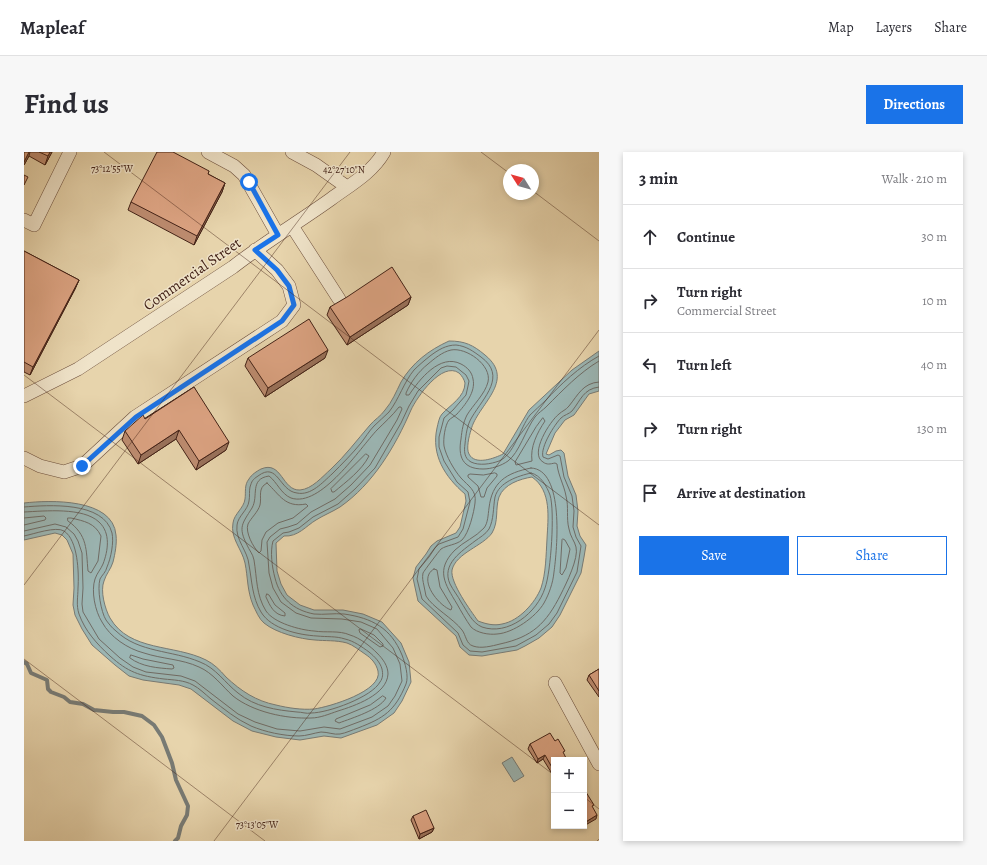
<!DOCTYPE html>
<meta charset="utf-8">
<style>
:root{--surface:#fff;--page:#f7f7f7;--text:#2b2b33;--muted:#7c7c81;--line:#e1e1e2;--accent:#1a73e8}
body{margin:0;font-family:Alegreya,serif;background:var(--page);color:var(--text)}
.controls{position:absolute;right:12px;bottom:12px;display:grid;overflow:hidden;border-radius:0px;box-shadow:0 2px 6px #0003}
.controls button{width:36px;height:36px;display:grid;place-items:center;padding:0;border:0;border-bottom:1px solid var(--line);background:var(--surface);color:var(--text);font:20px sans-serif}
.compass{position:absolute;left:479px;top:12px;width:36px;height:36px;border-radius:50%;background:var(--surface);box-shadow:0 2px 6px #0003;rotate:307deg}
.stop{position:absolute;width:12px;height:12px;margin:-9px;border:3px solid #1a73e8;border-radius:50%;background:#fff}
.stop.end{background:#1a73e8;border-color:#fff;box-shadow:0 1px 4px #0008}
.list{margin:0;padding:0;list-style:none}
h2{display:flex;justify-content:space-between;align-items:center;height:52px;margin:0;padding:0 16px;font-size:17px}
h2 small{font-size:13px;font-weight:400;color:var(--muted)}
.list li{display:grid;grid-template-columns:26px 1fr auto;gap:12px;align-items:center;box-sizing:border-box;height:64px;padding:0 16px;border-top:1px solid var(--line)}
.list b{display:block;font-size:15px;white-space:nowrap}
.list p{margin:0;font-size:13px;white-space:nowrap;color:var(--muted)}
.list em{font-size:13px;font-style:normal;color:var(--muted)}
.actions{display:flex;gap:8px;padding:12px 16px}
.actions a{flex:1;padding:9px 0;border:1px solid var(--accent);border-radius:0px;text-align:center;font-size:14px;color:var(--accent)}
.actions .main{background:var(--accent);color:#fff}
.icon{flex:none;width:22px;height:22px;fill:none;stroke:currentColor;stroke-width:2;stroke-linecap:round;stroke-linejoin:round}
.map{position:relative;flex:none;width:575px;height:689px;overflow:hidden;border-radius:0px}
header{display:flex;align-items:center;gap:24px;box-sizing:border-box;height:56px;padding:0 20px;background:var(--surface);border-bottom:1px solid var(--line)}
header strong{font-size:19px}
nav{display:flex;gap:22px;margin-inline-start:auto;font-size:14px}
.intro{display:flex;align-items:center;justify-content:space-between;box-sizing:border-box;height:96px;padding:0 24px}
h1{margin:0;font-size:28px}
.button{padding:10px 18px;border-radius:0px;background:var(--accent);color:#fff;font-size:14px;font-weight:700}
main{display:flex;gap:24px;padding:0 24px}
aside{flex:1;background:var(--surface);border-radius:0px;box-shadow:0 2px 6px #0003}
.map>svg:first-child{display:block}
</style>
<header>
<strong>Mapleaf</strong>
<nav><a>Map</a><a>Layers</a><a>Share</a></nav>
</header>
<div class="intro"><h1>Find us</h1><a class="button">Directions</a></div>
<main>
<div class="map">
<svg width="575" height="689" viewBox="0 0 575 689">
<rect width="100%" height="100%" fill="#e7d4ac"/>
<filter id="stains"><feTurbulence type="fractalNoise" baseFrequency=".005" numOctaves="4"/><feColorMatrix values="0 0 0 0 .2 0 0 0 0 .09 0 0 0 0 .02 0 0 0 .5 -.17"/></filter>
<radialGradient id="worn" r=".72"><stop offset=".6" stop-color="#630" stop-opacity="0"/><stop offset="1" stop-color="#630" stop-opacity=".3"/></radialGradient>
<path fill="#9bb6b4" stroke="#787b75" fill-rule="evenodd" d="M425,189C441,189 449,193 461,203C493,229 453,253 447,278C445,284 442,297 445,302C451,314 471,306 479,302L505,258L548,218L575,199V239L565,242L550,263L541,268L531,281L522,302L525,303L532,299L537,298L540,301L544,324L552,343L554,359L553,374L556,384L562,393L560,405L557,421L536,463L528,475L515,486L501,494L493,498L458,504L445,503L436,495L432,484L394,449L389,426L392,415L402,402L407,394L413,389L432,381L436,375L442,349L441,342C421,325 407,303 413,276C414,272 415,265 418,262C426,253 441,245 441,231C440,227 438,224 435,221C418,209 393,245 387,258C371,295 349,332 316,355C308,360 300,363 292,368C282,374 274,385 260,384L252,391L253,419L257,432L263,443L276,453L290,458H319L339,462L358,470L377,491L385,510L387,530L378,549L370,561L353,573L317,586L300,584L276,588L252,585L228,579L209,569L167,537L155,533L119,528L105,524L91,513L68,493L58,477L51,463L49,453L50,436L49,402L43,388L38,383L31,381L0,388V351C26,348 89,346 92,383C93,392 91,402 89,410C87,417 82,422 80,429C76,439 81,457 86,466C106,500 150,492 182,508C190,512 196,518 202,525C217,539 232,549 252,553C264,556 278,558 290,557C305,555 359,539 354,519C352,511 347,506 341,502C335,498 329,493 323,491C312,488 301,489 291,488C276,487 252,481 240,471C235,467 232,459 229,453C223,438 224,426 221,411C218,397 206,386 209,371C210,362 220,356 221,347C222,340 220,333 225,327C227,323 233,319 237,317C258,308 258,339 276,338C288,337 298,325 307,317C321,304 333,288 346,273C350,268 357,264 361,258C368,250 372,240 377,230C388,211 405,198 425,189ZM508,325C528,339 524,366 523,387C522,403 522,421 517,436C511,451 495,469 478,472C470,474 462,472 454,469C447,459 426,431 428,418C432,401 459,394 468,381C475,369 471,357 475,345C480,332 496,327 508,325Z
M488,605L500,624L490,630L478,611Z"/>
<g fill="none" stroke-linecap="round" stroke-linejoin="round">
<path stroke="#6f6c66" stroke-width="1" d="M575,209C555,221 539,238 522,255C519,258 514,261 511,265C502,277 495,301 484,309C477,314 467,317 459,317C438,317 434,304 437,287C438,278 439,271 443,263C449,253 461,242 464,230C468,213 442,195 427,198C418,200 410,207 404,212C394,220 387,230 382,241V243H385C395,228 416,201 437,212C443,215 448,220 449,227C452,240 441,253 433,262C431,264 427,266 425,268C421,273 419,287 420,294C422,304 430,318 437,326C444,334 453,338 451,351C450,360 445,381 438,388C432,393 423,393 417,397C415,399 400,419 399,421C398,426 399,429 400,434C401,437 401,441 402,444C408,455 430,467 438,478C442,483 442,492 449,494C457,497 468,494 476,492C508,485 522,472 537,442C542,432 555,406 552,395C551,390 546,384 545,377C542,366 545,355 542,344C540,333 534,323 533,312L531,311C526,312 523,313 519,310C505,302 526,269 535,262C538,259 542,258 545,254C554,243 559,231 575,230
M519,266L521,269C513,281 506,295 508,309L492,313L491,310L512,275Z
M342,302L345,304C338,318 322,330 310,340H308L307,337Z
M507,316C541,317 533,398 530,420C529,431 525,442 520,451C512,465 489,481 473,482C465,483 453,481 447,475C442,468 437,459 433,452C421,432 411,418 431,398C439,390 452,385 460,376C464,371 464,363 465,356C468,330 482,321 507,316Z
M471,321L473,322V324L463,336L460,345H457L454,334L444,325V323L446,322L459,323Z
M507,321C517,323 523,335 526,343C531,359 527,420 521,436C513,461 484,484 458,475C448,471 443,459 437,450C434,444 429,438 426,432C417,412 438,399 451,389C455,386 462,382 465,377C470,367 469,356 471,345C475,330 494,324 507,321Z
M243,331C256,343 261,356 282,352L284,354L269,366L254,371L242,380L238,388L237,399L235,401C229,395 221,380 224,372C227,366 234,360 236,353C238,345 233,336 243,331Z
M0,355C24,353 80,349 88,381C90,390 87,406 83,415C82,420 78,423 76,427C73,437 77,460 82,468C85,472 88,476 92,479C115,501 148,498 176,510C192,516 201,531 214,541C231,555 252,558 273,560C278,560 282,562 287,561C304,561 348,545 356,530C359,526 359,522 358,517C356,510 351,505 345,500C338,495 330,489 321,487C312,484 303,485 293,484C275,483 247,477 237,460C228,445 228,429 225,413C224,399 211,388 213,373C214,364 224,358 225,349C226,344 225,339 226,335C228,329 228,328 234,324C254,309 255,339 273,341C287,344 299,330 308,322C318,312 328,302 337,291C341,286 345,279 350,274C355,269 360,265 365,260C375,247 380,230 390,218C395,213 401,208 406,204C414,198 422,193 432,193C442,194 449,199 457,205C483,224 460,245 448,265C443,273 442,282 441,292C440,299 440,306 447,310C455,314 467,312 475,309C490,303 496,276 506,263C511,258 516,254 521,249C537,232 555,215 575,204
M0,360C21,359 59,355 75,370C87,381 84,399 79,412C77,417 73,421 71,427C67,439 71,459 78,470C86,485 104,497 120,501C138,507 158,507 175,515C189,521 198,534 209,544C229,560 262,567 287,566C296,566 305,562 314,559C330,554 363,543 364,522C364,514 359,507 353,501C346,494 336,486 326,483C315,478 302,481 290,479C276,478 250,471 242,459C232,443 233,426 230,408C229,402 225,398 223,393C214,375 218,372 228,356C235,344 225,327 245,324C253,330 257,342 267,346C297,356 336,296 353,278C361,270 368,264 375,255H377L378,257L373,268L346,313L327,333L311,347L287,360L273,372L264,375L256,377L246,385L243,390L245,421L249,436L257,450L272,461L287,466L318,467L337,470L353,477L369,496L376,512L378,529L371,544L364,554L348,565L316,577L300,575L276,579L253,577L231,570L214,562L171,529L157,524L122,520L109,515L96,506L75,487L59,460L58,452L59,436L58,401L54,389L50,382L42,375L31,372L0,379
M0,366L20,364L22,366L21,368L0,373
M44,366H47C60,369 71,371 77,384L74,409L67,421L64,419C62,398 64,383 44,369Z
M0,384C10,382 32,374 40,379C54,388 55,421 54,436C54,445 52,453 55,462C61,479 73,492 86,504C104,520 115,524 140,527C149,528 160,528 169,533C175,536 181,542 187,547C200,557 212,567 227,574C241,580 260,584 275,584C282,584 290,581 297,580C304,580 310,583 316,582C322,581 328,578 334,576C360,566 371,559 382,532C385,524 381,511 378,503C367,476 348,466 320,462C310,461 300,463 290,462C269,458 256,446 251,426C248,415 246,400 249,389L259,381L265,380L275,376L289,365L314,352L331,337L351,316L377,271L385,254L394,239L417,216L423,214L432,215L442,223L445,229L444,234L442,243L429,258L420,266L415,285V295L420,309L428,322L433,330L444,340L446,350L439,377L434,385L415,392L411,396L405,405L395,417L393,427L398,447L434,481L439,493L446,499L458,500L492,494L512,483L525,472L533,461L553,420L557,394L552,385L549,375L550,359L548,344L540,325L536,304L534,303L524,307L519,305C516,295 531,272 537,266C540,263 545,262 548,259C557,248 559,237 575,235
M539,387L541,388L546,397L542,416L538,423L536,421L538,388Z
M410,417L413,418L416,435L428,455L427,458C416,454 399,434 405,422C406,420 408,418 410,417Z
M243,442L245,443L251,453L261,461V464C250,463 246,454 242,445Z
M337,477L350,483L359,492V494L356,495L336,481L335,478Z
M107,503L119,507L149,513L150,516L148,517C134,516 118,515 106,506Z
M359,544L362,546C355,558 328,566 315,571L311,569L312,567L346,553Z"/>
<path stroke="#787b75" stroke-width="4" d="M0,510L3,512L7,521L23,528L24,537L27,540L40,545L46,550L59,552L70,558L89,560H100L118,564L130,573L138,585L148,611L152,628L164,654L163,663L157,674L154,686L151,689"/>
<g stroke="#6c4e3c" stroke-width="14">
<path id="minor" d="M184,0L210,14L220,23L254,83
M268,0L292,13L323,35
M0,68L10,73L46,0
M268,74L315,147
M0,244L54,217L209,115C241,90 275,70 307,47C326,33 348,21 360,0
M0,306L16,314L40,320L58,314L111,265L258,169L270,153L265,134L253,118L231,98
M531,531L575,612"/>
</g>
<use href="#minor" stroke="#efe3c9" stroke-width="13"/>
</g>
<path fill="#bd8c70" stroke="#432217" d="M0,0H28L21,13L5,4L0,13Z
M185,19L184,22L201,31L198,40L170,93L104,58L107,50Z
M0,99L55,128L51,137L6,223L0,220Z
M387,145L384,153L323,193L303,163L306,155Z
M224,206H301L241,245L221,214Z
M170,235L202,298L172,318L152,287L114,312L98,288L101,279Z
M575,517V545L563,528L565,523Z
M531,589L539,602L530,608V625L519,607L513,611L504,597L506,592Z
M389,664L410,676L408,680L395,687L387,668Z"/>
<path fill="#9a725b" stroke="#432217" d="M5,0H6L5,4L0,13V10Z
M26,0H28L21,13L24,4Z
M201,31L198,40L170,93L173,84Z
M55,128L51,137L6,223L9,215Z
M387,145L384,153L323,193L326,185Z
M304,198L301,206L241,245L244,236Z
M155,278L152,287L114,312L117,303Z
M205,290L202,298L172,318L175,309Z
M521,603L519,607L513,611L514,607Z
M573,663L572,667L558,675L559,674H560V671Z
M410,676L408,680L395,687L396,682Z"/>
<path fill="#dca382" stroke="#432217" d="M0,0H5L0,10Z
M15,0H26L24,4Z
M133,0H149L185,19L184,22L201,31L173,84L107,50Z
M0,23L4,25L0,33Z
M0,99L55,128L9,215L0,210Z
M368,115L387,145L326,185L306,155L323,145Z
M285,167L304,198L244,236L224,206Z
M170,235L205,290L175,309L155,278L117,303L101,279L119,263L121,267Z
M575,517V539L565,523Z
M526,581L531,589L534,587L541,599L539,600L543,608H530V619L521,603L514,607L506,592Z
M560,637L570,653L568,654L573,663L560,671Z
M402,658L410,676L396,682L389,664Z"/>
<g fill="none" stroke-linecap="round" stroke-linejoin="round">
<path stroke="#1a73e8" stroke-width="5" d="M58,314L112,265L258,169L270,153L265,134L253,118L231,98L254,83L225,30"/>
</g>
<path fill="none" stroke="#432217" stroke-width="1" stroke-opacity="0.45" d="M80,0L575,373M457,0L485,21M509,39L575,89M0,223L530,623M0,433L326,0M0,507L241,689M560,645L575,657M190,689L575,178M573,689L575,687"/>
<g text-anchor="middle" stroke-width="3" stroke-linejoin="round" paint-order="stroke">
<g font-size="15" fill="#432217" stroke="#efe3c9">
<text transform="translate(168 122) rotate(-35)" y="5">Commercial Street</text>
</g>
</g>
<g font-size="10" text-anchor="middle" fill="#432217" stroke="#efe3c9" stroke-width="3" stroke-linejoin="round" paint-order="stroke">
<text x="88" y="20">73°12'55"W</text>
<text x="320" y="21">42°27'10"N</text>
<text x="233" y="676">73°13'05"W</text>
</g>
<rect width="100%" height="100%" filter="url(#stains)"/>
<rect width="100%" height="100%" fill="url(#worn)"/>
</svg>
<div class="controls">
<button>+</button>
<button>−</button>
</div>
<svg class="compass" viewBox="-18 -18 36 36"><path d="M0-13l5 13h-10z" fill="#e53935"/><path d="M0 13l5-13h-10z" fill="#7c7c81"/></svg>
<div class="stop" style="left:225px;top:30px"></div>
<div class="stop end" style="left:58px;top:314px"></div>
</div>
<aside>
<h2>3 min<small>Walk · 210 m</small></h2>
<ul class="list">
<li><svg class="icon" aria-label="ahead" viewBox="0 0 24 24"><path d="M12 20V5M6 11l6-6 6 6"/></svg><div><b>Continue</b></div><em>30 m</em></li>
<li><svg class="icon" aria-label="right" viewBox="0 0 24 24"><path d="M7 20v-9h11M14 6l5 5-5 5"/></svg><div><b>Turn right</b><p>Commercial Street</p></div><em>10 m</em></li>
<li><svg class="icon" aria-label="left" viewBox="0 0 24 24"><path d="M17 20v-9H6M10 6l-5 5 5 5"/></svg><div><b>Turn left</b></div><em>40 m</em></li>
<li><svg class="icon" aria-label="right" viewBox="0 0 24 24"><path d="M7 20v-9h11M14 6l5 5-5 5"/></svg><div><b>Turn right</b></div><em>130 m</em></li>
<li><svg class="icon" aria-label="arrive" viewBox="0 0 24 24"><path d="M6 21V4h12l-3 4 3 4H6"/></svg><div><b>Arrive at destination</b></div></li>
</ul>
<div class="actions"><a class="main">Save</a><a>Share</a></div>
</aside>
</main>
